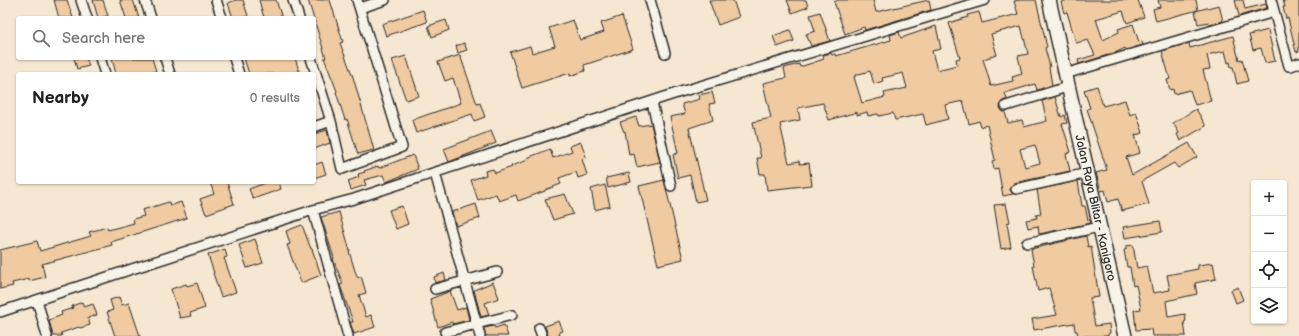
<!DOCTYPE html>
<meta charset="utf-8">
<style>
:root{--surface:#fff;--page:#f6f6f6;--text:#222;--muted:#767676;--line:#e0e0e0}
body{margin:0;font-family:"Balsamiq Sans",sans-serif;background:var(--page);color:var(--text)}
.controls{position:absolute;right:12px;bottom:12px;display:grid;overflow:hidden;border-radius:4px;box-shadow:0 1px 3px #0004}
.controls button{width:36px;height:36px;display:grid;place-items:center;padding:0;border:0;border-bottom:1px solid var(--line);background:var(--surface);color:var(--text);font:20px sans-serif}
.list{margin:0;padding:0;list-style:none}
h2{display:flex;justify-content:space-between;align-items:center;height:52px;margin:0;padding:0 16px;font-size:17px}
h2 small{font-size:13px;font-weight:400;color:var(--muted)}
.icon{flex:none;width:22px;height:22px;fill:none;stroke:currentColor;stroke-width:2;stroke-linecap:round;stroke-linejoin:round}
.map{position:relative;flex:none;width:1299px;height:336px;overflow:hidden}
.search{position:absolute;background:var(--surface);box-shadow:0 1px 3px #0004;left:16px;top:16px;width:300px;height:44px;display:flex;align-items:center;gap:10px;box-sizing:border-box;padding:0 14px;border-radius:4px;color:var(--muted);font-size:15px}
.panel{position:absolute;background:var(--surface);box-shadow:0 1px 3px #0004;left:16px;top:72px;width:300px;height:112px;border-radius:4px}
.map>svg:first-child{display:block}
</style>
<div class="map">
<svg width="1299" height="336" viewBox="0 0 1299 336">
<rect width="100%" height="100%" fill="#f5e7d2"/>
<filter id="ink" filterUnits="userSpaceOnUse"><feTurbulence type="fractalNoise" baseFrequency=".025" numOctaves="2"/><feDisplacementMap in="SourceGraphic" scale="8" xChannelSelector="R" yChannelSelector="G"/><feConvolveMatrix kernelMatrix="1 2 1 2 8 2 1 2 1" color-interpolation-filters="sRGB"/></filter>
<g filter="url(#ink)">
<path fill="#f0caa0" stroke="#2b2b2b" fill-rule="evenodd" d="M54,0H67L73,18H59Z
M93,0H103L108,16L98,18Z
M120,0H133L139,18H126Z
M236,0H243L248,16L242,18H233L228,3Z
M259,0H276L282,18H264Z
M308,0H330L343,42L340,43L353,77L374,150L358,154L347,119L345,120L336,92L337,91L324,58H326Z
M709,0H733L739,17L718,25Z
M787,0H806L808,7L792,13Z
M838,0H873L876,12L929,0L931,10L865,30L864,27L845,34L834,2Z
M1020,0H1036L1047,47L1045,48L1050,67H1049L1052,85L1037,90L1035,84L1005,93L1007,99L1001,102L1000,107L1002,111L1005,112L1008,123L1022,120L1024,127L1047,121L1042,101L1055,97L1061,117L1065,115L1067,123L1062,124L1071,152L1066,154L1070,171L1014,183L1010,187V190L1013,194L1003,196L998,168L994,169L992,161L995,160L987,125L981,127L979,121L969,124L963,101L945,105L948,119L926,125L923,114L895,120L893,113L879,116L878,114L868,116L867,112L857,115V112L829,120L823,103L798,108L800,120L780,124L789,163L799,161L800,164L809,163L812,185L767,190L765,174H760L757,158H761L753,122L771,118L763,83L786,78L784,68L799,64L800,67L824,59L823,55L831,53L832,55L835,54L836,56L891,40L890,35L899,32L901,38L936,26L941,49L932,51L937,70L957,65L956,59L960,58L949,23L968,17L967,15L979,12L982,23L1018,14L1014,1ZM1021,26L1028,54L1018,56L1022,74L1012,77L1013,81L991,86L983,59L997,55L991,34ZM870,71L874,84L883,81L882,78L903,73L907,88L884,93L885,97L862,103L854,77H855V75ZM1035,145L1040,163L1025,167L1020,149Z
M1068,0H1138L1144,17L1127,23L1123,11L1096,19L1103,40L1119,32L1118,29L1133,24L1139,42L1142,41L1143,45L1126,50L1125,48L1117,52L1079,64L1078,60L1095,55L1088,40L1076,43L1067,12L1064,13L1061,2Z
M1158,0H1196L1198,10L1156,21L1153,9L1160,7Z
M1235,0H1243L1245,9L1266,4L1267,8L1239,16Z
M1283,0H1299V51L1296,52L1288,18L1286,19L1283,7H1285Z
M1219,5L1223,21L1210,25L1209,22L1198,24L1195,11Z
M423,10L427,22L386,36L382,24Z
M820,12L830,41L811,46L806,34L815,31L810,15Z
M622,16L633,49L584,65L585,71L570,76V73L522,88L510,52L530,46L532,53L555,46L549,28L573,20L580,40L604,32L601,23Z
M446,20L449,30L432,37L428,26Z
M790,30L794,41L777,47L773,36Z
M1268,30L1275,61L1265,63L1261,48L1253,50L1249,35Z
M1233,36L1239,60L1242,59L1248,81L1237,84L1233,67H1231L1230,62L1228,63L1225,51L1207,55L1210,69L1203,70L1211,101L1195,105L1190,90L1174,94L1173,89L1170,90L1167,80L1170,79L1162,51L1189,43L1190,48Z
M464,43L467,50L458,53L456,46Z
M460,55L477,104L480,103L485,117L474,121L472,114L416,133L412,120L461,103L453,78L445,81L438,62Z
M406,56L419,96L406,100L392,60Z
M74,58H86L89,66L77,69Z
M112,58H152L156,71L146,74H116Z
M244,58H295L300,74H249Z
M1097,86L1103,106L1125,100L1130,115L1136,112L1143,133L1135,135L1140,153L1126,157L1132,175L1189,143L1197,157L1178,168L1174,163L1142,181L1149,204L1122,211L1118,199L1108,202L1105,190L1101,191L1096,173L1107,170L1087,109L1090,108L1084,90Z
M712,92L715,103L709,104L713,120L689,128L706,200L696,202L690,175L678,178L673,155L678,153L670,117L685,114L682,104L700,99L699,95Z
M1196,109L1206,126L1180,141L1177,134L1179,133L1173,123Z
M636,117L639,126L651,124L660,162L637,167L634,154L629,155L625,131L624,132L620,122Z
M327,130L330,143L314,149V134Z
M491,131L496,143L449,162L444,149Z
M581,142L586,157L582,159L587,175L578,178L576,172L559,178L561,184L545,190V191L518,201L516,195L499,201L496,194L478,200L471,180L486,175L485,171L493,169L495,173L512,167L511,166L528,160L527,158L550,149L553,158L572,151L570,146Z
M413,155L418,169L386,182L383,175L364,180L366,185L351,190L348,181L359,177L358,174L365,172L364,171L378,166L379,168Z
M322,162L326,174L314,178V165Z
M629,173L631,182L608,188L606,178Z
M664,180L683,259L658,265L639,186Z
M1078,181L1082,206H1085L1088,220H1090L1091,223L1039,234L1038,226L1028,228L1026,220L1037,218L1036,215L1041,214L1037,190Z
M210,182H227L234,204L206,214L200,199L214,194Z
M268,182H279L281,189L253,199L249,189Z
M605,185L610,206L595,210L591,189Z
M565,194L573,214L553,220L545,199Z
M169,202L170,206L181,202L187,218L111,242L112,245L42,264L45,277L29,281V279L12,283L13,286L0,289V250L37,241L40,251L67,243L91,236L89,232L107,227L108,230L134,223L133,219L144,216L142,210Z
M476,204L480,218L456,226L452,212Z
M1006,204L1010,222L1007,223L1011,247L1001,249L994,205Z
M402,206L408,224L396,229L389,210Z
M339,212L350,251H349L355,271L358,278L361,276L366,293L359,295L366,317L371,315L375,327L354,334L350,322H353L340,285L343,284L333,259L334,258L321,217Z
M1160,221L1162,232L1125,238L1123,227Z
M302,225L311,249H312L321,275L301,283L287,245L290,244L286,231Z
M1086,236L1088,247L1091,246L1099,297L1090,298L1095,326L1109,324L1110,333L1108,334V336H1078L1077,331H1075L1074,323L1034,330L1032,319L1057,315L1049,288L1038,291L1033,266H1034L1031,249Z
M255,239L263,263L247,268L239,245Z
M1133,245L1137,268L1147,266L1153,293L1170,290L1167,275L1198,269V265L1213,263L1216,279L1195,283L1197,294L1166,301L1168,317L1185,314L1186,321L1184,322L1186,336H1152L1151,329L1136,330L1134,310L1141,309L1136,285L1133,286L1130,267H1127L1124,250L1126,249V246Z
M225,249L227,257L224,258L236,292L221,297L213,273H214L208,255Z
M444,273L446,280L435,283L434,277Z
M493,282L499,298L485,303L489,315L481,317L474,290Z
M197,283L205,308L190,313L191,316L180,318L171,289L186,284L187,286Z
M1238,287L1243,300L1236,303L1231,290Z
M450,291L457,310L466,307L469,320L453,324L452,322L438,327L430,299Z
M119,297L122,305L129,303L140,336H115L107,312L113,310L110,300Z
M82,302L84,307L93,304L97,315L88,318L90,325L80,328L79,327L61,333L62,336H53L49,320L62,315L61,312L73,308L72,306Z
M559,321L563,331L559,332L560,336H548L545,326Z
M504,325L508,336H486L484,328L494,326L495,328Z"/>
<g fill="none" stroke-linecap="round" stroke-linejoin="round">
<g stroke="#2b2b2b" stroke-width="12">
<path id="street" d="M81,0L87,18
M145,0L151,18
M216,0L222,18
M293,0L299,18
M650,0L665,53
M1271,0L1289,66H1291L1299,63
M360,8L385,0
M100,58L105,74
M165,58L170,74
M234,58L239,74
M311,58L331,121L342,169L402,147L357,0
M1065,74L1274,12
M652,102L671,186
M1006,106L1067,87
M314,127L331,121
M435,173L480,336
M1016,189L1088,173
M313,210L348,336
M1027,243L1099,227
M435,289L497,272
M37,300L47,336
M0,312L313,210L354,199L677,93L985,0
M539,328L542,336
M445,332L512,315"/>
</g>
<g stroke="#2b2b2b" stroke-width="16">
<g id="secondary">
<path id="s1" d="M1049,0L1102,237L1125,336"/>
</g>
</g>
<use href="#street" stroke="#f7f3e8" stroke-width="9"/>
<use href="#secondary" stroke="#f7f3e8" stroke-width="13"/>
</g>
</g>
<g text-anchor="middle" stroke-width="4" stroke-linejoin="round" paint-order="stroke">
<g font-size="12" fill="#2b2b2b" stroke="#f7f3e8">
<text dy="4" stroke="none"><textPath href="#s1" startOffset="213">Jalan Raya Blitar - Kanigoro</textPath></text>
</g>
</g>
</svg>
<div class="controls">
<button>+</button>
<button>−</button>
<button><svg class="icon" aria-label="locate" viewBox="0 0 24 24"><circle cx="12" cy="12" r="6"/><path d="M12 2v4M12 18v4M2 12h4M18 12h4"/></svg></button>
<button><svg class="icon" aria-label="layers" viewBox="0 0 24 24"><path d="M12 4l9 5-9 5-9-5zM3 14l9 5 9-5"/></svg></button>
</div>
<div class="search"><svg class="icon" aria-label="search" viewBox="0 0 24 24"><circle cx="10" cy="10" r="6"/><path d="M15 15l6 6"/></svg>Search here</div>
<section class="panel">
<h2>Nearby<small>0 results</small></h2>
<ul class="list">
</ul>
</section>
</div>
